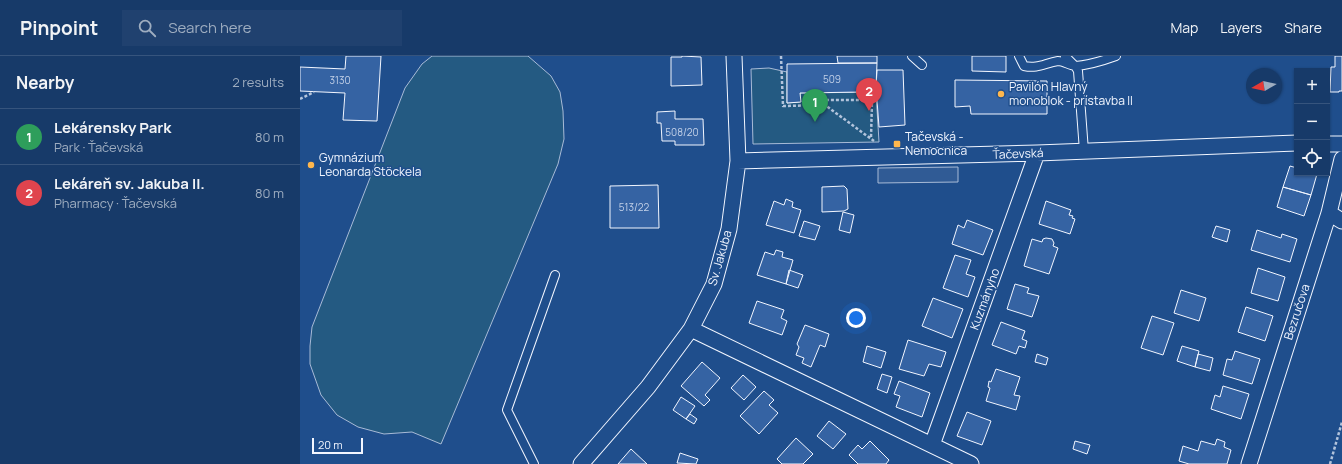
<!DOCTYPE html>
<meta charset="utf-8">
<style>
:root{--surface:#173a69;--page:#20416f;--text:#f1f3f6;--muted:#9eadc0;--line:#36547d;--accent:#e797bd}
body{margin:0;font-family:Manrope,sans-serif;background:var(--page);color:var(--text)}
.controls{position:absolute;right:12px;top:12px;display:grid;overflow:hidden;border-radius:0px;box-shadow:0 1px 3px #0004}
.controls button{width:36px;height:36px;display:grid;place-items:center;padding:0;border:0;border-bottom:1px solid var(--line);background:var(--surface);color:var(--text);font:20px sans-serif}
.compass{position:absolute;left:946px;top:12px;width:36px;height:36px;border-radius:50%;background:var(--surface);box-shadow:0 1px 3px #0004;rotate:261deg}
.scale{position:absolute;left:12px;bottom:10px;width:51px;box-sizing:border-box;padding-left:4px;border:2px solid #f2f6ff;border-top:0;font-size:11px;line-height:14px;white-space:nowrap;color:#f2f6ff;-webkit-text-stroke:3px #1f4e8c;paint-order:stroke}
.you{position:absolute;left:556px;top:262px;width:14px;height:14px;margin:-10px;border:3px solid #fff;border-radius:50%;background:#1a73e8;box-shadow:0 0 0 6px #1a73e833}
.badge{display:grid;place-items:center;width:26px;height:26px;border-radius:50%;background:var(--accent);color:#fff;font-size:13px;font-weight:700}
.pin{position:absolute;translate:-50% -33px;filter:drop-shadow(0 1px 2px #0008)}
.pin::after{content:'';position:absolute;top:21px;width:14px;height:12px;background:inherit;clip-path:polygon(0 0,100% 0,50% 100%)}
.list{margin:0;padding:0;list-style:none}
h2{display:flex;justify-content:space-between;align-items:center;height:52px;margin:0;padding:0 16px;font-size:17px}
h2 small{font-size:13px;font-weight:400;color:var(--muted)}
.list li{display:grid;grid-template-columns:26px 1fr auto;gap:12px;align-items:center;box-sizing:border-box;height:56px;padding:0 16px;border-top:1px solid var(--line)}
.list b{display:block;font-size:15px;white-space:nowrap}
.list p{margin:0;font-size:13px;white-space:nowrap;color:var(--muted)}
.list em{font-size:13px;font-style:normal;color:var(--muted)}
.icon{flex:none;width:22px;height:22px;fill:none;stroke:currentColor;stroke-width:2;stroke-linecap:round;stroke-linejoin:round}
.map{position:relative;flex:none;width:1042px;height:408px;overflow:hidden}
header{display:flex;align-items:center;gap:24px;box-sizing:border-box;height:56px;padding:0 20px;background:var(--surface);border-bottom:1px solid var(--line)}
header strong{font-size:19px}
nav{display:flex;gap:22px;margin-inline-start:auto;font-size:14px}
.search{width:280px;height:36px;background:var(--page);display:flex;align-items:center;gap:10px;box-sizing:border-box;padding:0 14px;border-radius:0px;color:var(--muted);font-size:15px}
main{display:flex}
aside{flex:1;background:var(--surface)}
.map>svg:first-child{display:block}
</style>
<header>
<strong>Pinpoint</strong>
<div class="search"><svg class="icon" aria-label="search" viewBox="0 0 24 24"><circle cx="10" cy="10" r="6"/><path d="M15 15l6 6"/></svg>Search here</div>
<nav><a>Map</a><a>Layers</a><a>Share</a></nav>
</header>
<main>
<aside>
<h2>Nearby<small>2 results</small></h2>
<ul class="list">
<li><span class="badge" style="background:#2e9e5b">1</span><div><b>Lekárensky Park</b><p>Park · Ťačevská</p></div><em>80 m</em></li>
<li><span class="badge" style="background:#e0444e">2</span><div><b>Lekáreň sv. Jakuba II.</b><p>Pharmacy · Ťačevská</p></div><em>80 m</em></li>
</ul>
</aside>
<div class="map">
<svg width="1042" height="408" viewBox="0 0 1042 408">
<rect width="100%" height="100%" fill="#1f4e8c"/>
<path fill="#245a82" stroke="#a8bbd7" d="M132,0H228L251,20L260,36L263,55L264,83L258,108L141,388L112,376L84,378L58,371L37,359L21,339L10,308V290L12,271L105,32L122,8Z
M469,12L487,16V47L500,46V37L576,36L579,86L453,88L451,13Z"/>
<path fill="#305b95" stroke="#a8bbd7" d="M658,111V126L578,127V112Z"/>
<path fill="#3563a3" stroke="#f2f6ff" d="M46,0H81L77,65L43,64L45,37L0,35V11L45,13Z
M382,0L401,1L402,29L371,30V1H382Z
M537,0H577V7H538Z
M672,0H706V16L672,15Z
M1035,0H1042V35H1039V36H1030L1031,11H1035Z
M577,7L576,31H561L562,36L500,37L501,46L487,47V8Z
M577,14H603L605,69L579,71L576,31Z
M655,24L747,25V58H671L670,50L655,51Z
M375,55V63H403L404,89H375V85H362L361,67H357V56Z
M990,110L997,112V117H1013L1017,118L1011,139L983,131Z
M358,129L359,172H310V130Z
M544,130L547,133L548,153L544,155L522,156V131Z
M983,131L1011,139L1004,160L977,151Z
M486,143L493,146L492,151L501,154L494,177L466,169L474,145L484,149Z
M746,145L771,154L769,159L773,160L772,162L775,163L770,178L739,168Z
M543,156L554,159L550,177L539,174Z
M667,164L693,174L683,199L652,188L658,169L664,172Z
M504,165L520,170L515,184L499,180Z
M916,170L930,174L927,186L912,181Z
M957,174L981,182L982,178L997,183L990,206L951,194Z
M746,182L752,183L754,187L753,190L758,192L749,218L724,210L732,183L742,186L743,183Z
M476,194L483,196L482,201L493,204L486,228L457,219L465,196L474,199Z
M655,199L671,204L666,218L675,221L668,241L643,232Z
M958,212L985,221L978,245L951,237Z
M489,214L503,219L498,232L486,228Z
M715,228L729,232L727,237L739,240L732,261L707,253Z
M881,234L906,242L899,265L874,257Z
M633,242L663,253L652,282L622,270Z
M457,245L484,254L481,262L487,265L482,279L449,267Z
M946,251L973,260L965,285L938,276Z
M852,260L874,267L863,299L841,292Z
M701,266L725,275L722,283L727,285L725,292L719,290L716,298L692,289Z
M505,269L529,278L525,291L520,289L511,311L502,307L504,302L496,299L499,291L497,288Z
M608,284L646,296L641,311L629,308L624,320L599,313Z
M567,290L586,296L581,312L563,306Z
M882,290L899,295L895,311L877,305Z
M935,295L960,303L952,328L923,319L927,303L932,304Z
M737,298L748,302L746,309L735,306Z
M898,298L913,302L910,315L895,311Z
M402,306L420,322L405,339L410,344L404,350L381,330Z
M696,313L720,321L714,339L720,340L716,354L686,345L690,332L688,331L689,325L691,326Z
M582,318L592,321L587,337L577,333Z
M443,319L456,331L444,344L431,332Z
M599,325L630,337L622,361L596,351L600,340L594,338Z
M923,330L949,338L941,363L911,353L915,339L920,341Z
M464,335L474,344L469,349L478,357L459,378L440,360Z
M381,341L395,350L386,363L373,354Z
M667,356L691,365L682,389L657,380Z
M390,358L397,363L394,368L386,363Z
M529,365L546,378L533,393L517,380Z
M496,382L513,398L503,408H482L477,403Z
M917,383L925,386L924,391L931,394L927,408H889L879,405L883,390L898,395L901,385L915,389Z
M570,385L589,404L586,408H558L549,399L558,389L562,393Z
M775,385L790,389L787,398L773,393Z
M331,393L347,408H318Z
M380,397L398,403L396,408L377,407Z"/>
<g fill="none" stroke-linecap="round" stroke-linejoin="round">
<g stroke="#f2f6ff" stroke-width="10">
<path id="service" d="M612,0L622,9
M719,0L724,10C738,13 745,7 758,5C764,5 770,10 776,10C787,9 805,4 816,0
M765,0L775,10L778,15L784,95
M234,408L207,354L255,219"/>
</g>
<g stroke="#f2f6ff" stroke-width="17">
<path id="minor" d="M1027,88H1042
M438,105L737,97L997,87
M1029,157L1042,165
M391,273L671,408
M632,389L737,97
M281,408L348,331L391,273L414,228L429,173L438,105L434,0
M949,408L1029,157L1042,103"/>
</g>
<path stroke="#b3c4dc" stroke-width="2.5" stroke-dasharray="3 2" stroke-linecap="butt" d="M481,0L483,50L525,49L574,85
M0,43L14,36
M525,49L526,44H572L571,82
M1030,408L1042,366"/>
<use href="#service" stroke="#1f4e8c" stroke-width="8"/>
<use href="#minor" stroke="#1f4e8c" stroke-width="15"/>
</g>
<g fill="#ffb74d" stroke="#1f4e8c" stroke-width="1.5">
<circle cx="701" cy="38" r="4"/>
<rect x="593" y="84" width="8" height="8" rx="2"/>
<circle cx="11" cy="109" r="4"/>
</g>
<g text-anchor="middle" stroke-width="3" stroke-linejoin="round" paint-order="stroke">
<g font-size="10" fill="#c3d1e8">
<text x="532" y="27">509</text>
<text x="40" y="28">3130</text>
<text x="382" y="80">508/20</text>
<text x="334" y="155">513/22</text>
</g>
<g font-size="12" fill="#f2f6ff" stroke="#1f4e8c" text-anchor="start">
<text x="709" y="35">Pavilón Hlavný<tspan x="709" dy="14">monoblok - prístavba II</tspan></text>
<text x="605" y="85">Tačevská -<tspan x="605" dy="14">Nemocnica</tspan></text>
<text x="19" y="106">Gymnázium<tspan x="19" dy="14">Leonarda Stöckela</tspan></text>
</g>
<g font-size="12" fill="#f2f6ff" stroke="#1f4e8c">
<text transform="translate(718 98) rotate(-2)" y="4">Ťačevská</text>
<text transform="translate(420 202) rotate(-74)" y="4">Sv. Jakuba</text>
<text transform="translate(685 243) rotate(-70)" y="4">Kuzmányho</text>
<text transform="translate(997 256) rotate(-72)" y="4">Bezručova</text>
</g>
</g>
</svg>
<div class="controls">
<button>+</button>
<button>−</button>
<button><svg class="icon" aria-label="locate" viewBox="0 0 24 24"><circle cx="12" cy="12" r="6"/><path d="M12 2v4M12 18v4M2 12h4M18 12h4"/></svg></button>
</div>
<svg class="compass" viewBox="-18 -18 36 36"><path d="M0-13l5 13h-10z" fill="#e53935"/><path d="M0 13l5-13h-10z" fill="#9eadc0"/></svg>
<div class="scale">20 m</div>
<div class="you"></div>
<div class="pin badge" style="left:515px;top:66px;background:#2e9e5b">1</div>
<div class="pin badge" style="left:569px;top:55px;background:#e0444e">2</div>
</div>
</main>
